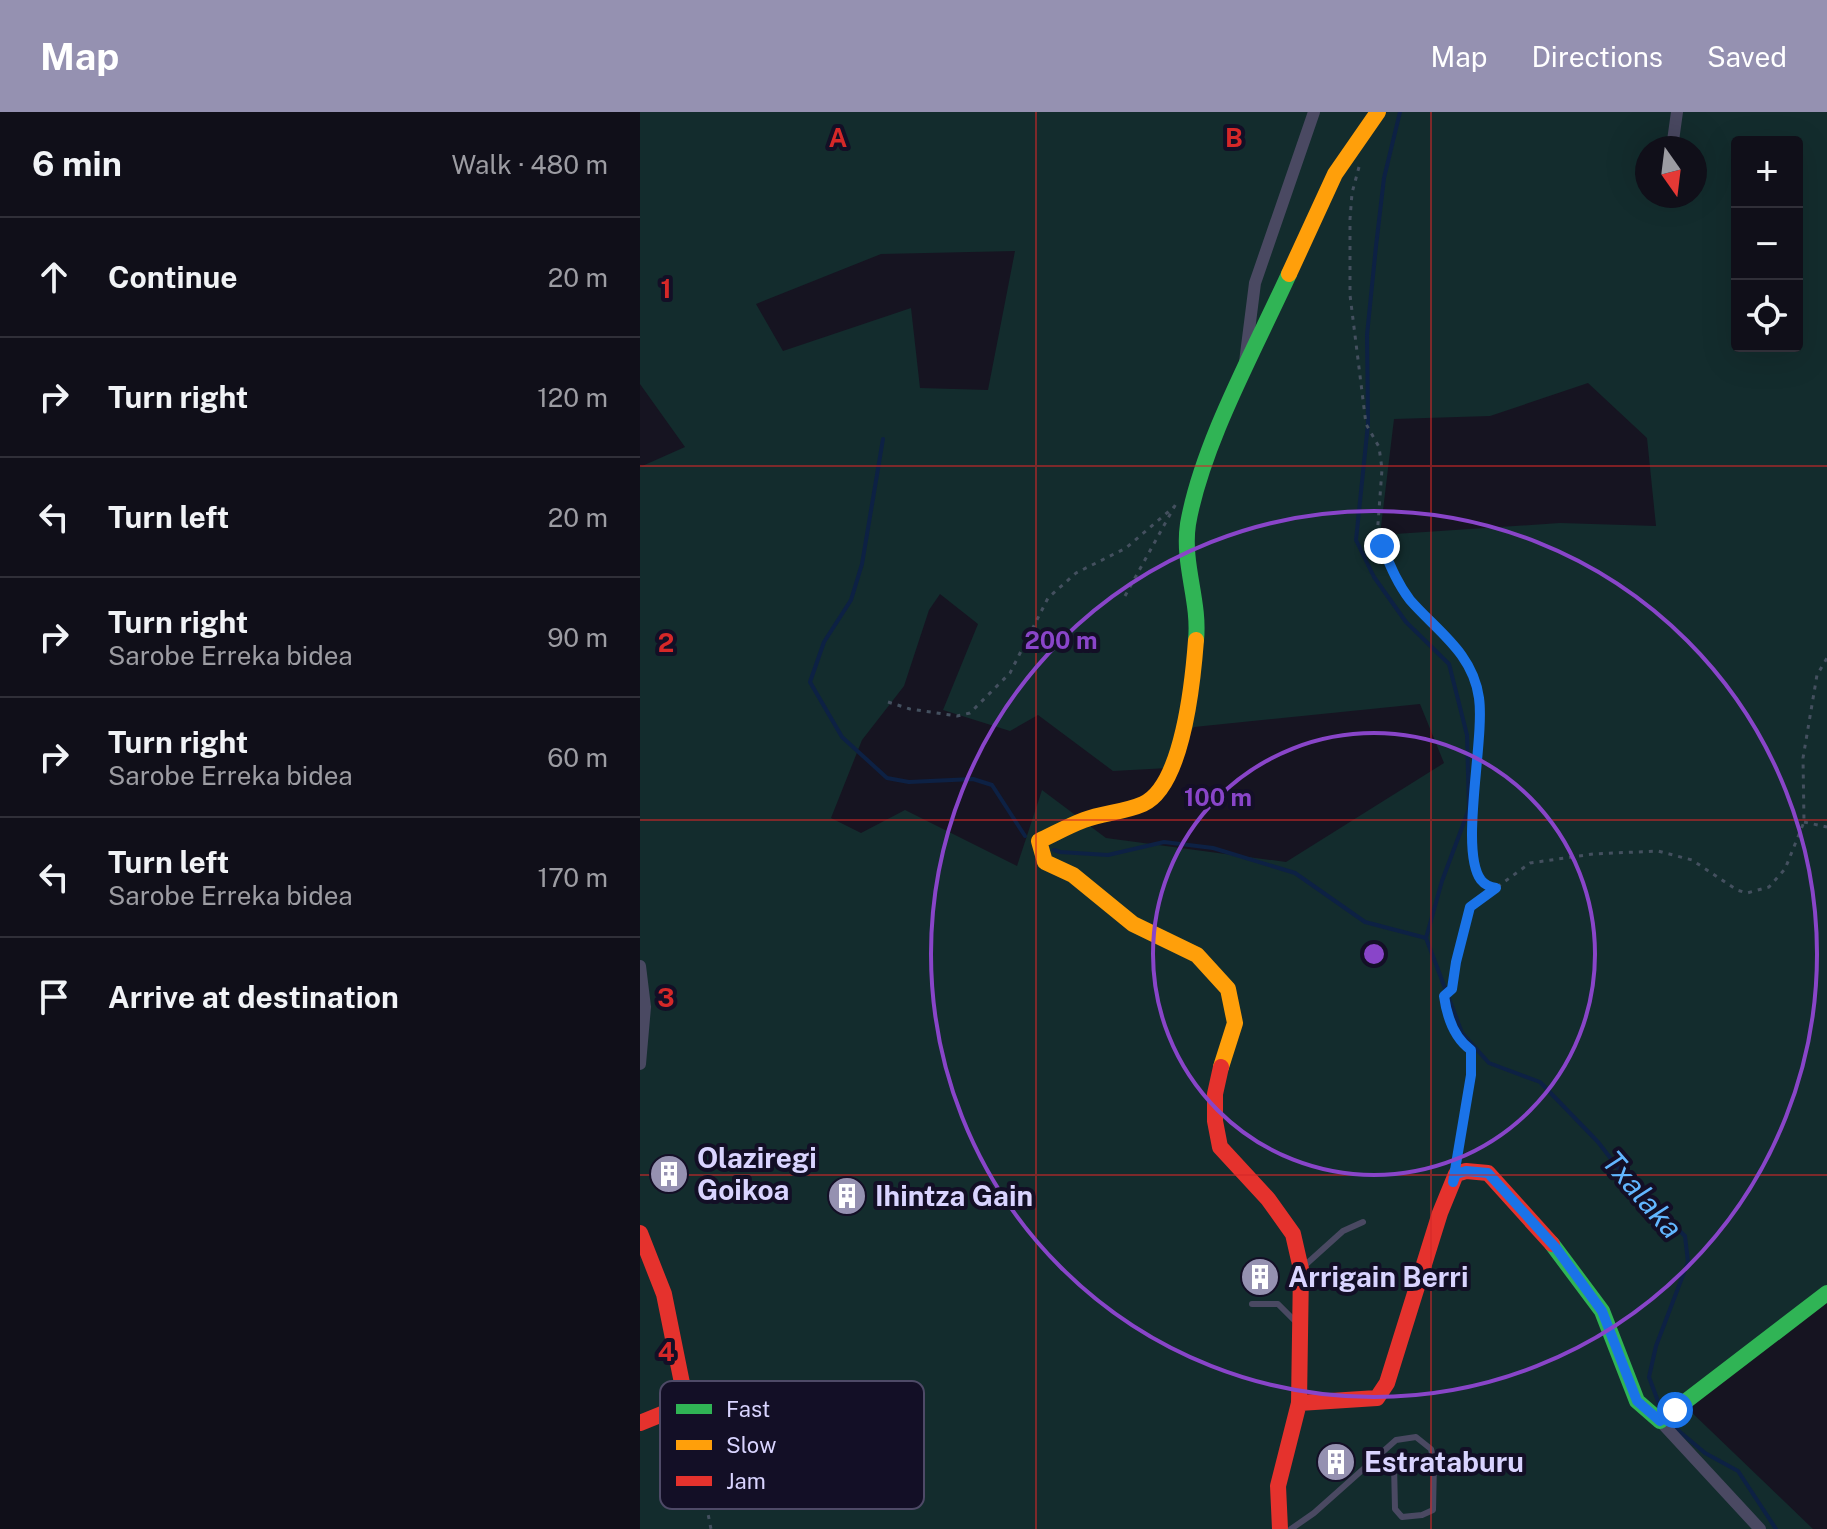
<!DOCTYPE html>
<meta charset="utf-8">
<style>
:root{--surface:#100f19;--page:#1e1d26;--text:#f1f3f6;--muted:#9c9ca2;--line:#302f38;--accent:#9591b1}
body{margin:0;font-family:"Public Sans",sans-serif;background:var(--page);color:var(--text)}
.controls{position:absolute;right:24px;top:24px;display:grid;overflow:hidden;border-radius:8px;box-shadow:0 8px 32px #0002}
.controls button{width:72px;height:72px;display:grid;place-items:center;padding:0;border:0;border-bottom:2px solid var(--line);background:var(--surface);color:var(--text);font:40px sans-serif}
.compass{position:absolute;left:995px;top:24px;width:72px;height:72px;border-radius:50%;background:var(--surface);box-shadow:0 8px 32px #0002;rotate:166deg}
.stop{position:absolute;width:24px;height:24px;margin:-18px;border:6px solid #1a73e8;border-radius:50%;background:#fff}
.stop.end{background:#1a73e8;border-color:#fff;box-shadow:0 2px 8px #0008}
.list{margin:0;padding:0;list-style:none}
h2{display:flex;justify-content:space-between;align-items:center;height:104px;margin:0;padding:0 32px;font-size:34px}
h2 small{font-size:26px;font-weight:400;color:var(--muted)}
.list li{display:grid;grid-template-columns:52px 1fr auto;gap:24px;align-items:center;box-sizing:border-box;height:120px;padding:0 32px;border-top:2px solid var(--line)}
.list b{display:block;font-size:30px;white-space:nowrap}
.list p{margin:0;font-size:26px;white-space:nowrap;color:var(--muted)}
.list em{font-size:26px;font-style:normal;color:var(--muted)}
.icon{flex:none;width:44px;height:44px;fill:none;stroke:currentColor;stroke-width:2;stroke-linecap:round;stroke-linejoin:round}
.map{position:relative;flex:none;width:1187px;height:1417px;overflow:hidden}
header{display:flex;align-items:center;gap:48px;box-sizing:border-box;height:112px;padding:0 40px;background:var(--accent);color:#fff}
header strong{font-size:38px}
nav{display:flex;gap:44px;margin-inline-start:auto;font-size:28px}
main{display:flex}
aside{flex:1;background:var(--surface)}
.map>svg:first-child{display:block}
</style>
<header>
<strong>Map</strong>
<nav><a>Map</a><a>Directions</a><a>Saved</a></nav>
</header>
<main>
<aside>
<h2>6 min<small>Walk · 480 m</small></h2>
<ul class="list">
<li><svg class="icon" aria-label="ahead" viewBox="0 0 24 24"><path d="M12 20V5M6 11l6-6 6 6"/></svg><div><b>Continue</b></div><em>20 m</em></li>
<li><svg class="icon" aria-label="right" viewBox="0 0 24 24"><path d="M7 20v-9h11M14 6l5 5-5 5"/></svg><div><b>Turn right</b></div><em>120 m</em></li>
<li><svg class="icon" aria-label="left" viewBox="0 0 24 24"><path d="M17 20v-9H6M10 6l-5 5 5 5"/></svg><div><b>Turn left</b></div><em>20 m</em></li>
<li><svg class="icon" aria-label="right" viewBox="0 0 24 24"><path d="M7 20v-9h11M14 6l5 5-5 5"/></svg><div><b>Turn right</b><p>Sarobe Erreka bidea</p></div><em>90 m</em></li>
<li><svg class="icon" aria-label="right" viewBox="0 0 24 24"><path d="M7 20v-9h11M14 6l5 5-5 5"/></svg><div><b>Turn right</b><p>Sarobe Erreka bidea</p></div><em>60 m</em></li>
<li><svg class="icon" aria-label="left" viewBox="0 0 24 24"><path d="M17 20v-9H6M10 6l-5 5 5 5"/></svg><div><b>Turn left</b><p>Sarobe Erreka bidea</p></div><em>170 m</em></li>
<li><svg class="icon" aria-label="arrive" viewBox="0 0 24 24"><path d="M6 21V4h12l-3 4 3 4H6"/></svg><div><b>Arrive at destination</b></div></li>
</ul>
</aside>
<div class="map">
<svg width="1187" height="1417" viewBox="0 0 1187 1417">
<rect width="100%" height="100%" fill="#161421"/>
<path fill="#132c2d" fill-rule="evenodd" d="M0,0H1187V1187L1045,1294L1173,1417H0V355L45,335L0,272ZM1097,30H1157V234H1097ZM1007,36H1055V84H1007ZM375,139L348,278L280,276L271,196L143,239L116,192L241,142ZM948,271L1007,326L1016,414L920,411L740,423L754,307L850,304ZM300,482L338,512L303,598L370,619L398,603L473,659L528,656L554,615L780,592L804,651L646,750L466,726L402,678L377,754L265,698L221,721L191,706L222,628L264,574L289,498Z"/>
<g fill="none" stroke-linecap="round" stroke-linejoin="round">
<path stroke="#0d2144" stroke-width="4" d="M760,0L744,66L736,134L727,223L728,312L716,428L734,465L766,510L809,552L827,623L829,697L802,769L786,826L822,921L849,951L900,970L958,1030L989,1070L1045,1124L1048,1150L1016,1234L1009,1265L1019,1292L1025,1300
M243,327L222,452L211,488L184,530L170,570L202,625L247,666L269,670L333,667L352,673L385,724
M414,738L420,740L468,743L524,730L573,736L655,761L725,810L786,826
M1030,1307L1040,1320L1065,1341L1098,1359L1136,1417"/>
<path stroke="#44505f" stroke-width="3" stroke-dasharray="4 6" stroke-linecap="butt" d="M719,55L712,81L710,107V183L726,312L739,335L742,357L737,425L764,479L821,541L832,560L839,586V602C839,638 823,742 840,767C844,773 850,775 856,776
M485,484L538,388
M248,590L270,597L317,604L330,601L370,561L408,486L436,461L486,436L535,394
M1164,710L1187,715
M816,1046L831,963V938C814,926 807,905 804,884L812,877L816,850L830,795L890,751L953,742L1018,739L1052,748L1097,778L1107,781L1129,775L1145,757L1164,710L1163,646L1177,563L1187,546
M49,1305L71,1417"/>
<path stroke="#4a4962" stroke-width="6" d="M663,1155L703,1119L723,1110
M612,1192H638L656,1210
M651,1417L674,1401L756,1328L776,1325L791,1337L794,1350L793,1398L782,1403L762,1405L755,1397L754,1352"/>
<path stroke="#4a4962" stroke-width="12" d="M1032,36L1037,0
M605,250L615,171L674,0
M0,854L5,895L0,952
M1020,1309L1120,1417"/>
<path stroke="#30b455" stroke-width="16" d="M556,528C560,489 542,452 548,412C562,332 615,237 649,162
M912,1132L962,1199L997,1289L1020,1309L1187,1181"/>
<path stroke="#ff9f0a" stroke-width="16" d="M649,162L695,62L738,0
M556,528C553,568 543,674 503,692C485,700 463,701 444,708C428,714 414,722 399,729L405,750L433,763L493,812L557,843L588,877L595,911L581,955"/>
<path stroke="#e5322d" stroke-width="16" d="M581,955L575,982V1009L580,1035L628,1087L653,1122L661,1157L659,1291L638,1374L640,1417
M0,1121L24,1182L44,1281L32,1298L0,1311
M659,1291L737,1286L747,1271L800,1101L816,1062L826,1059L848,1061L912,1132"/>
</g>
<g fill="none" stroke-linecap="round" stroke-linejoin="round">
<path stroke="#1a73e8" stroke-width="10" d="M742,434C750,453 757,471 770,488C797,519 833,541 839,586C845,628 819,739 841,768C845,773 850,775 856,776L830,795L816,850L812,877L804,884C807,905 814,926 831,938V963L813,1070L816,1062L826,1059L848,1061L916,1136L962,1199L997,1289L1020,1309L1035,1298"/>
</g>
<path fill="none" stroke="#d62828" stroke-width="2" stroke-opacity="0.55" d="M396,0V1417M791,0V1417M0,354H1187M0,708H1187M0,1063H1187"/>
<g fill="none" stroke="#8945c9" stroke-width="4">
<circle cx="734" cy="842" r="221"/>
<circle cx="734" cy="842" r="443"/>
</g>
<defs>
<g id="building-disc" transform="scale(2)"><circle r="9.5" fill="#9591b1" stroke="#130f26"/><path d="M-4-6H4V6H1V3H-1V6H-4ZM-2.5-4.3h1.7v1.8h-1.7ZM.8-4.3h1.7v1.8H.8ZM-2.5-1h1.7V.8h-1.7ZM.8-1h1.7V.8H.8Z" fill="#fff"/></g>
</defs>
<g fill-rule="evenodd">
<use href="#building-disc" x="29" y="1062"/>
<use href="#building-disc" x="207" y="1084"/>
<use href="#building-disc" x="620" y="1165"/>
<use href="#building-disc" x="696" y="1350"/>
</g>
<g text-anchor="middle" stroke-width="8" stroke-linejoin="round" paint-order="stroke">
<g font-size="28" font-weight="bold" fill="#d9d4ff" stroke="#130f26" text-anchor="start">
<text x="57" y="1056">Olaziregi<tspan x="57" dy="32">Goikoa</tspan></text>
<text x="235" y="1094">Ihintza Gain</text>
<text x="648" y="1175">Arrigain Berri</text>
<text x="724" y="1360">Estrataburu</text>
</g>
<g font-size="30" font-style="italic" fill="#62b6ff" stroke="#130f26">
<text transform="translate(1002 1083) rotate(49)" y="10">Txalaka</text>
</g>
</g>
<rect x="20" y="1269" width="264" height="128" rx="12" fill="#130f26" stroke="#4e4a67" stroke-width="2"/>
<rect x="36" y="1292" width="36" height="10" fill="#30b455"/>
<rect x="36" y="1328" width="36" height="10" fill="#ff9f0a"/>
<rect x="36" y="1364" width="36" height="10" fill="#e5322d"/>
<g font-size="22" fill="#d9d4ff">
<text x="86" y="1305">Fast</text>
<text x="86" y="1341">Slow</text>
<text x="86" y="1377">Jam</text>
</g>
<g font-size="26" text-anchor="middle" font-weight="bold" fill="#d62828" stroke="#130f26" stroke-width="8" stroke-linejoin="round" paint-order="stroke">
<text x="198" y="35">A</text>
<text x="594" y="35">B</text>
<text x="26" y="186">1</text>
<text x="26" y="540">2</text>
<text x="26" y="895">3</text>
<text x="26" y="1249">4</text>
</g>
<circle cx="734" cy="842" r="12" fill="#8945c9" stroke="#130f26" stroke-width="4"/>
<g font-size="24" text-anchor="middle" font-weight="bold" fill="#8945c9" stroke="#130f26" stroke-width="8" stroke-linejoin="round" paint-order="stroke">
<text x="421" y="537">200 m</text>
<text x="578" y="694">100 m</text>
</g>
</svg>
<div class="controls">
<button>+</button>
<button>−</button>
<button><svg class="icon" aria-label="locate" viewBox="0 0 24 24"><circle cx="12" cy="12" r="6"/><path d="M12 2v4M12 18v4M2 12h4M18 12h4"/></svg></button>
</div>
<svg class="compass" viewBox="-18 -18 36 36"><path d="M0-13l5 13h-10z" fill="#e53935"/><path d="M0 13l5-13h-10z" fill="#9c9ca2"/></svg>
<div class="stop" style="left:1035px;top:1298px"></div>
<div class="stop end" style="left:742px;top:434px"></div>
</div>
</main>
